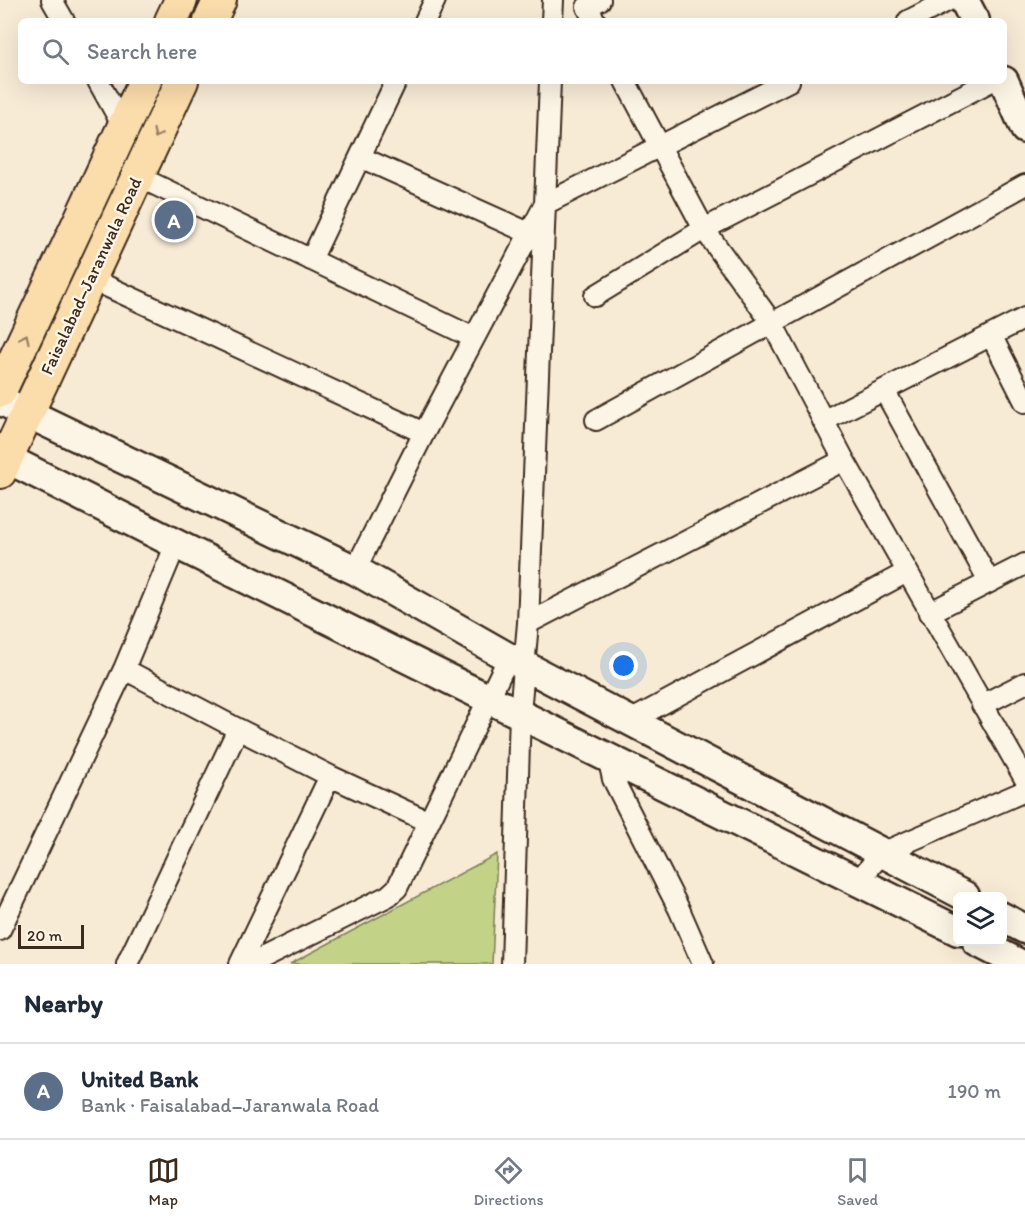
<!DOCTYPE html>
<meta charset="utf-8">
<style>
:root{--surface:#fff;--page:#f6f6f7;--text:#1f2937;--muted:#747a83;--line:#e0e1e3;--accent:#3b2a1e}
body{margin:0;font-family:Itim,sans-serif;background:var(--page);color:var(--text)}
.controls{position:absolute;right:18px;bottom:18px;display:grid;overflow:hidden;border-radius:9px;box-shadow:0 6px 24px #0002}
.controls button{width:54px;height:54px;display:grid;place-items:center;padding:0;border:0;border-bottom:2px solid var(--line);background:var(--surface);color:var(--text);font:30px sans-serif}
.scale{position:absolute;left:18px;bottom:15px;width:66px;box-sizing:border-box;padding-left:6px;border:3px solid #3b2a1e;border-top:0;font-size:16px;line-height:21px;white-space:nowrap;color:#3b2a1e;-webkit-text-stroke:4px #fcf5e5;paint-order:stroke}
.you{position:absolute;left:624px;top:666px;width:21px;height:21px;margin:-15px;border:4px solid #fff;border-radius:50%;background:#1a73e8;box-shadow:0 0 0 9px #1a73e833}
.badge{display:grid;place-items:center;width:39px;height:39px;border-radius:50%;background:var(--accent);color:#fff;font-size:20px;font-weight:700}
.pin{position:absolute;translate:-50% -50%;border:3px solid #fff;box-shadow:0 2px 6px #0006}
.list{margin:0;padding:0;list-style:none}
h2{display:flex;justify-content:space-between;align-items:center;height:78px;margin:0;padding:0 24px;font-size:26px}
h2 small{font-size:20px;font-weight:400;color:var(--muted)}
.list li{display:grid;grid-template-columns:39px 1fr auto;gap:18px;align-items:center;box-sizing:border-box;height:96px;padding:0 24px;border-top:2px solid var(--line)}
.list b{display:block;font-size:22px;white-space:nowrap}
.list p{margin:0;font-size:20px;white-space:nowrap;color:var(--muted)}
.list em{font-size:20px;font-style:normal;color:var(--muted)}
.icon{flex:none;width:33px;height:33px;fill:none;stroke:currentColor;stroke-width:2;stroke-linecap:round;stroke-linejoin:round}
.map{position:relative;flex:none;width:1025px;height:964px;overflow:hidden}
.search{position:absolute;background:var(--surface);box-shadow:0 6px 24px #0002;left:18px;right:18px;top:18px;height:66px;display:flex;align-items:center;gap:15px;box-sizing:border-box;padding:0 21px;border-radius:9px;color:var(--muted);font-size:22px}
.sheet{height:174px;background:var(--surface)}
nav{display:flex;justify-content:space-around;align-items:center;box-sizing:border-box;height:84px;border-top:2px solid var(--line);background:var(--surface);font-size:16px;color:var(--muted)}
nav a{display:grid;justify-items:center;gap:3px}
nav .on{color:var(--accent)}
.map>svg:first-child{display:block}
</style>
<div class="map">
<svg width="1025" height="964" viewBox="0 0 1025 964">
<rect width="100%" height="100%" fill="#f8ebd6"/>
<filter id="ink" filterUnits="userSpaceOnUse"><feTurbulence type="fractalNoise" baseFrequency=".0167" numOctaves="2"/><feDisplacementMap in="SourceGraphic" scale="12" xChannelSelector="R" yChannelSelector="G"/><feConvolveMatrix kernelMatrix="1 2 1 2 8 2 1 2 1" color-interpolation-filters="sRGB"/></filter>
<g filter="url(#ink)">
<path fill="#c2d388" stroke="#7e7e53" stroke-width="1.5" d="M497,854L492,964H290Z"/>
<g fill="none" stroke-linecap="round" stroke-linejoin="round">
<g stroke="#3b2a1e" stroke-width="24">
<path id="street" d="M52,0L64,21
M425,21L435,0
M552,21L553,0
M595,21L587,7L600,0
M908,21L949,0
M98,81L124,128
M625,81L704,229L991,81
M360,157L529,233
M137,176L474,338
M311,260L396,81
M89,278L424,433
M595,296L704,229L772,323L1025,185
M991,335L1025,402
M884,390L989,581
M596,420L772,323L844,460
M823,421L1025,318
M355,570L424,433L545,204L789,81
M929,613L1025,564
M528,623L844,460L1025,779
M124,669L238,729
M982,705L1025,683
M630,721L907,572
M608,757L613,779L679,909L703,964
M858,881L882,853L1025,791
M0,930L124,669L176,544
M127,964L238,729L330,776L429,822
M240,964L330,776
M251,964L388,896L397,888L505,665L506,656
M512,964L520,713L528,623L550,81"/>
</g>
<g stroke="#3b2a1e" stroke-width="33">
<path id="secondary" d="M964,0L975,21
M1004,81L1025,129
M0,400L355,570L506,656L965,896
M0,455L176,544L958,931
M1002,917L1025,929
M977,942L1020,964"/>
</g>
<g stroke="#3b2a1e" stroke-width="36">
<path id="primary" d="M171,21L181,0
M210,21L220,0
M0,391L145,81
M0,472L182,81"/>
</g>
<use href="#street" stroke="#fcf5e5" stroke-width="20"/>
<use href="#secondary" stroke="#fcf5e5" stroke-width="28"/>
<use href="#primary" stroke="#fbdcab" stroke-width="32"/>
</g>
<defs><path id="oneway-chevron" d="M-2-3.5L2.5 0L-2 3.5" fill="none" stroke-width="1.6" stroke-linecap="round" stroke-linejoin="round" transform="scale(1.5)"/></defs>
<g stroke="#9b8364">
<use href="#oneway-chevron" transform="translate(157 134) rotate(115)"/>
<use href="#oneway-chevron" transform="translate(25 338) rotate(-65)"/>
</g>
</g>
<g text-anchor="middle" stroke-width="5" stroke-linejoin="round" paint-order="stroke">
<g font-size="18" fill="#3b2a1e" stroke="#fcf5e5">
<text transform="translate(91 276) rotate(-65)" y="6">Faisalabad–Jaranwala Road</text>
</g>
</g>
</svg>
<div class="controls">
<button><svg class="icon" aria-label="layers" viewBox="0 0 24 24"><path d="M12 4l9 5-9 5-9-5zM3 14l9 5 9-5"/></svg></button>
</div>
<div class="scale">20 m</div>
<div class="you"></div>
<div class="pin badge" style="left:174px;top:220px;background:#5c6f8a">A</div>
<div class="search"><svg class="icon" aria-label="search" viewBox="0 0 24 24"><circle cx="10" cy="10" r="6"/><path d="M15 15l6 6"/></svg>Search here</div>
</div>
<section class="sheet">
<h2>Nearby<small></small></h2>
<ul class="list">
<li><span class="badge" style="background:#5c6f8a">A</span><div><b>United Bank</b><p>Bank · Faisalabad–Jaranwala Road</p></div><em>190 m</em></li>
</ul>
</section>
<nav>
<a class="on"><svg class="icon" aria-label="map" viewBox="0 0 24 24"><path d="M3 6l6-2 6 2 6-2v14l-6 2-6-2-6 2zM9 4v14M15 6v14"/></svg>Map</a>
<a><svg class="icon" aria-label="directions" viewBox="0 0 24 24"><path d="M12 3l9 9-9 9-9-9zM9 14v-3h6M13 9l2 2-2 2"/></svg>Directions</a>
<a><svg class="icon" aria-label="saved" viewBox="0 0 24 24"><path d="M7 4h10v16l-5-4-5 4z"/></svg>Saved</a>
</nav>
